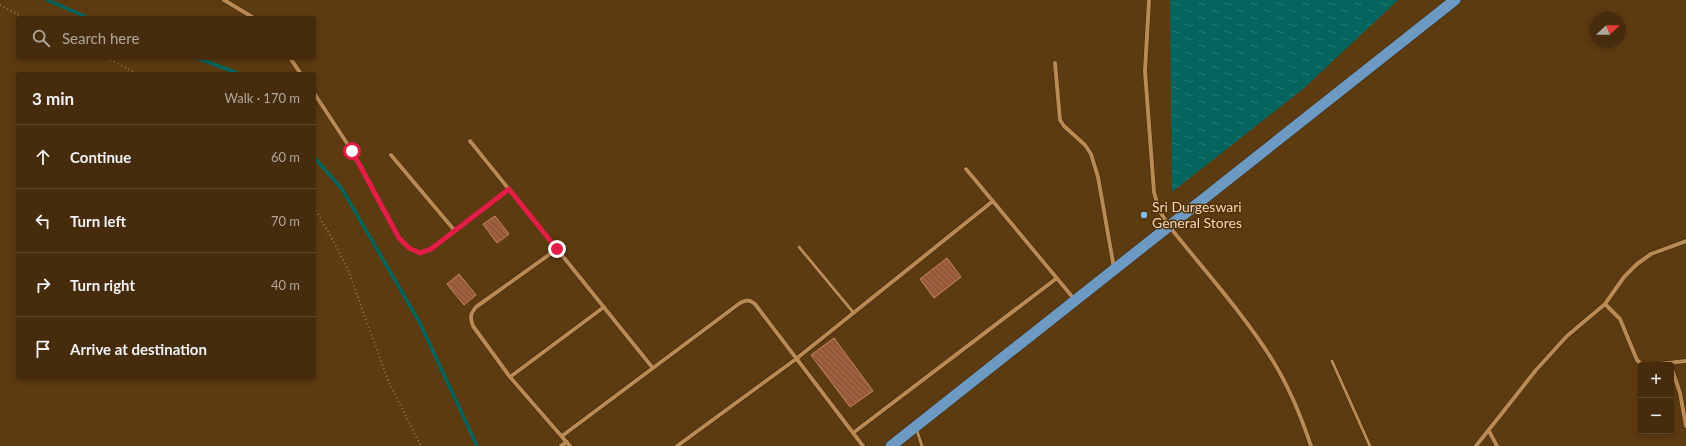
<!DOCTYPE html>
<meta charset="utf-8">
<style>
:root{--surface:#462c0d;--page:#4d3416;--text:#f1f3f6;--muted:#b0a79d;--line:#5e482e}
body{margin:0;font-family:Lato,sans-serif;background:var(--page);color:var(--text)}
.controls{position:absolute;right:12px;bottom:12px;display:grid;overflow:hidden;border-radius:4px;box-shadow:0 2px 6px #0003}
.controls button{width:36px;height:36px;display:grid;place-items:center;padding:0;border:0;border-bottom:1px solid var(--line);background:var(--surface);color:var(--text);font:20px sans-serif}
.compass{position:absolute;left:1590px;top:12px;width:36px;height:36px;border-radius:50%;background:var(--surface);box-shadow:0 2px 6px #0003;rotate:69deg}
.stop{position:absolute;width:12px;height:12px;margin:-9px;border:3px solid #e11d48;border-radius:50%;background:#fff}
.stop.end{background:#e11d48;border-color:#fff;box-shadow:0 1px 4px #0008}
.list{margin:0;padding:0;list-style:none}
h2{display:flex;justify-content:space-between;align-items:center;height:52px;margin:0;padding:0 16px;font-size:17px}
h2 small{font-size:13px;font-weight:400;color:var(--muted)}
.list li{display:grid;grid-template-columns:26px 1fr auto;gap:12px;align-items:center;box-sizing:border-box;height:64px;padding:0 16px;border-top:1px solid var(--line)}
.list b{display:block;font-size:15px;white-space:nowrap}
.list em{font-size:13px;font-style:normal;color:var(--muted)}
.icon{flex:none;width:22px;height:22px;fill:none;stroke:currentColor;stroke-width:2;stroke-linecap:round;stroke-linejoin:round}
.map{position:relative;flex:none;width:1686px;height:446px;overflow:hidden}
.search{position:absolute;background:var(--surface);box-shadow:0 2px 6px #0003;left:16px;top:16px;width:300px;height:44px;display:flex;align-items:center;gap:10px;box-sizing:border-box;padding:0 14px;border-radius:4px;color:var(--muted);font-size:15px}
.panel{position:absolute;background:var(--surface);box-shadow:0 2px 6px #0003;left:16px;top:72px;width:300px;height:308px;border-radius:4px}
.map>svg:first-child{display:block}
</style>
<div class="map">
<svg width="1686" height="446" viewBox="0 0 1686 446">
<defs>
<pattern id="water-ripples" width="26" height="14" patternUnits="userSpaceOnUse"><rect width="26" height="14" fill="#04655f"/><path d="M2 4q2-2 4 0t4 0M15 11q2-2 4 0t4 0" fill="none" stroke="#297a74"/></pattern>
<pattern id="building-back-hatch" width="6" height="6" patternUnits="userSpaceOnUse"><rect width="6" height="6" fill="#9f5e3c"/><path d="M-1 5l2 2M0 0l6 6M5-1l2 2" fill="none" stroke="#78513b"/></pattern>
</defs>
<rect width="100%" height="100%" fill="#5d3b11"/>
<path fill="url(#water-ripples)" d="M1170,0H1398L1303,89L1172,192Z"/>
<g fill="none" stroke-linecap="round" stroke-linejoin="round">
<path stroke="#04655f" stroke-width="3.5" d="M47,0L89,18
M197,58L240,74
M314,157L342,189L420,323L477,446"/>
</g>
<path fill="url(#building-back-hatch)" stroke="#c68665" d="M495,216L509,234L497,243L483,224Z
M947,258L961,277L934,298L920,279Z
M459,274L476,295L464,305L447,284Z
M834,338L873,391L850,407L811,355Z"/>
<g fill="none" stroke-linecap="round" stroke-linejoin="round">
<g stroke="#3c2407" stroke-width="4">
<path id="service" d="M799,247L853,312
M1332,361L1370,446
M916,428L922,446"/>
</g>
<g stroke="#3c2407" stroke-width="5">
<path id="minor" d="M224,0L254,18
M1149,0L1145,71L1154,192L1159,210L1169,226C1204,270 1243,313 1273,361C1289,387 1301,416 1311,446
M290,58L301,74
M1055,63L1060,120L1064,126L1085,145L1091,154L1098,177L1114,268
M314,93L352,151L399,238L409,248L420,253L431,249L509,189
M470,141L652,367
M391,155L455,231
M966,169L1075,300
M557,249L476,307C470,314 470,318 473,326L510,377L570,446
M1605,304L1620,319L1637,360L1641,364L1646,365
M1650,365L1686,361
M1671,366L1680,393L1686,426
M510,377L604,307
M1489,431L1497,446
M853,433L1057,278
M562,436L740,303C746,300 749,299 755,304L863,446
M561,446L567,442
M677,446L796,359L993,201
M1476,446L1536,370L1567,336L1605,304L1624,277L1637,264L1651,254L1686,241"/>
</g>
<g stroke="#3c2407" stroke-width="12">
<path id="trunk" d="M891,446L1455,0"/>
</g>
<path stroke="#957652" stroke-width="2" stroke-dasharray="1 3" stroke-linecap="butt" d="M0,5L25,18
M107,58L138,74
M314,207L335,244L348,270L389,383L421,446"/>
<use href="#service" stroke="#ba8a55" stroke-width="3"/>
<use href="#minor" stroke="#ba8a55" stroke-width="4"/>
<use href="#trunk" stroke="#6c9ac2" stroke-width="11"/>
</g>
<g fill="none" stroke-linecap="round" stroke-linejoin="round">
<path stroke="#e11d48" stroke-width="5" d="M352,151L399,238L409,248L420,253L431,249L509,189L557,249"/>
</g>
<circle fill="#7ebdf9" stroke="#513103" stroke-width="1.5" cx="1144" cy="215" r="4"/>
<g text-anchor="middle" stroke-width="3" stroke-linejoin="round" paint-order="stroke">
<g font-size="14" fill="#f2d8be" stroke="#513103" text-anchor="start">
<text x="1152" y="212">Sri Durgeswari<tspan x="1152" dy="16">General Stores</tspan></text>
</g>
</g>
</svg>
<div class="controls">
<button>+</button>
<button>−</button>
</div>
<svg class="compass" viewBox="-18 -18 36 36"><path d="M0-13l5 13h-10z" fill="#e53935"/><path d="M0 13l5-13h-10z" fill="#b0a79d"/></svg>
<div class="stop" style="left:352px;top:151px"></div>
<div class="stop end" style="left:557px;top:249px"></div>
<div class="search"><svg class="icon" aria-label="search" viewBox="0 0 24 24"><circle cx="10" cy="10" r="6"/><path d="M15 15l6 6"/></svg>Search here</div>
<section class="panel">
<h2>3 min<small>Walk · 170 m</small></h2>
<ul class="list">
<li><svg class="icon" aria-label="ahead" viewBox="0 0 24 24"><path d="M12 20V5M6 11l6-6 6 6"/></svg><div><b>Continue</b></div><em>60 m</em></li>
<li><svg class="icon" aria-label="left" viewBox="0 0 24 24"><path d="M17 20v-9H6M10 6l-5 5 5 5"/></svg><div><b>Turn left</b></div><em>70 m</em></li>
<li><svg class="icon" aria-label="right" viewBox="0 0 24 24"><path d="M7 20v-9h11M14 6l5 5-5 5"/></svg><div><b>Turn right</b></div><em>40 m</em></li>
<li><svg class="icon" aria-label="arrive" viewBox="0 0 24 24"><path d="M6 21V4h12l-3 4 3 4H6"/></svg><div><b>Arrive at destination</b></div></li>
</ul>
</section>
</div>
